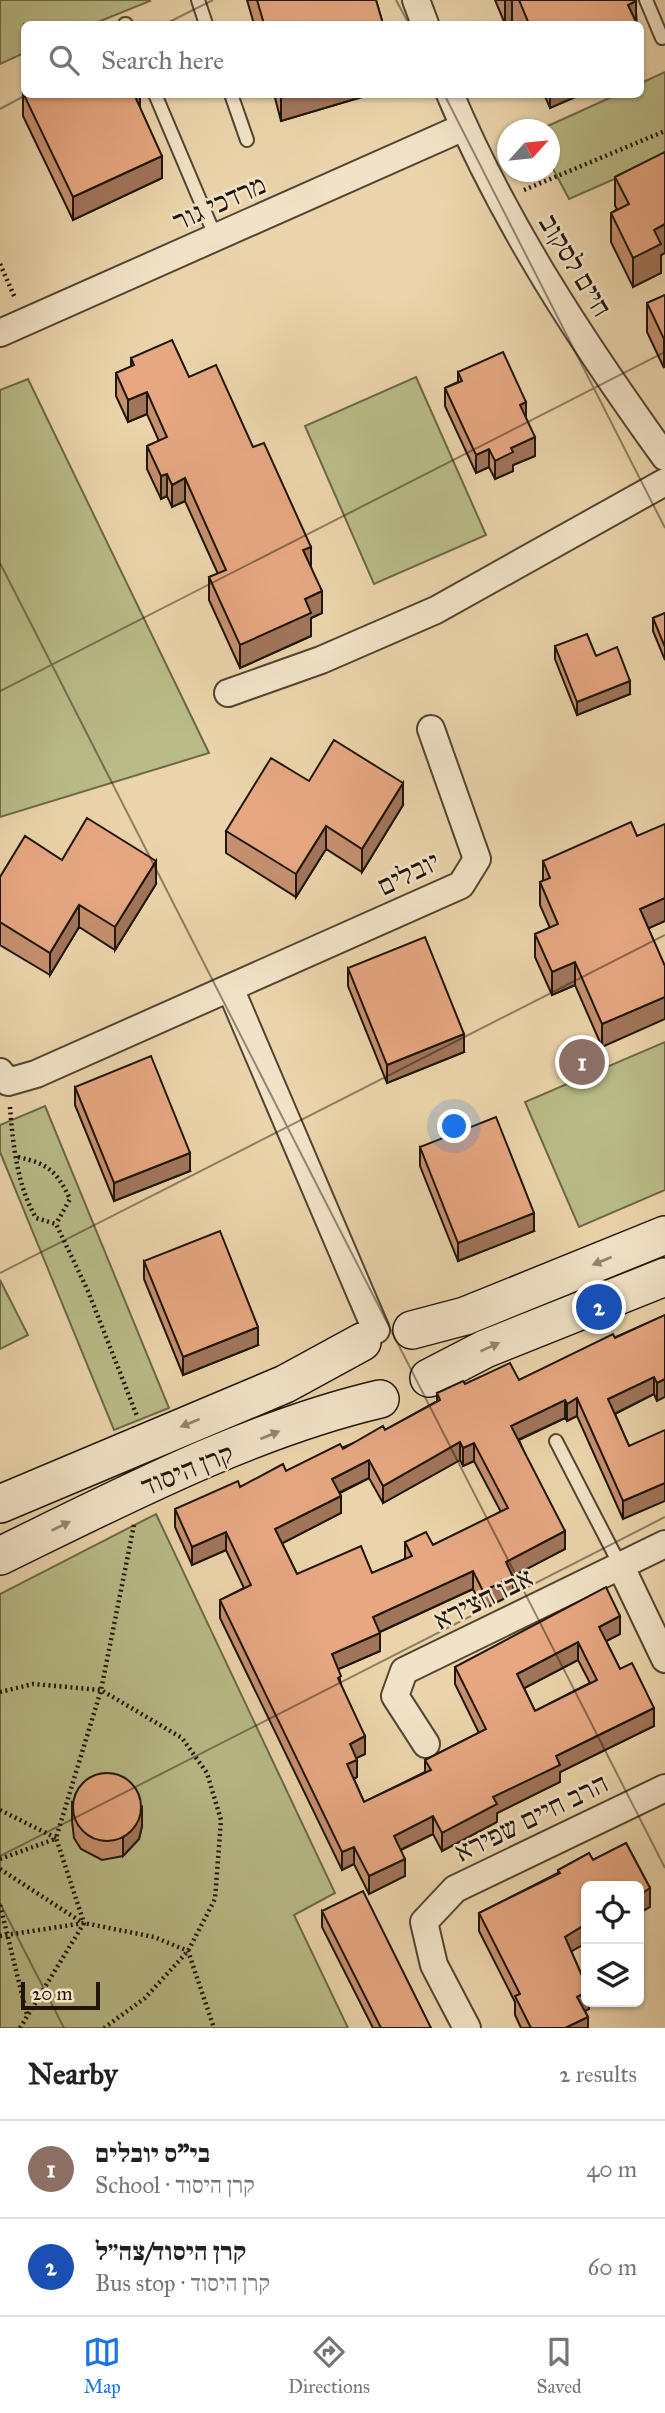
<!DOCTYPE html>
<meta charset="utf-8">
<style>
:root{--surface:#fff;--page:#f2f2f2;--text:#202124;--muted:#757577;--line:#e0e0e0;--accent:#1a73e8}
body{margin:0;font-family:"IM FELL Great Primer","Frank Ruhl Libre",serif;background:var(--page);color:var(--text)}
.controls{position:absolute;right:21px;bottom:21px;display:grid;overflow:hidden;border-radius:10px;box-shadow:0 2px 5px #0004}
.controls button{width:63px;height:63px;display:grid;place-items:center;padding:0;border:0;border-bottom:2px solid var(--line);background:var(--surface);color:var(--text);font:35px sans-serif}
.compass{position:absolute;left:497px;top:119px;width:63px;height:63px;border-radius:50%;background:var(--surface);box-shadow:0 2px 5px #0004;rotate:63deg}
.scale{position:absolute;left:21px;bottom:18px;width:79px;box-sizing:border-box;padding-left:7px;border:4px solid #1f1509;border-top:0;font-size:19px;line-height:24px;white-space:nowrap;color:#1f1509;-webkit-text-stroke:5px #f2e3c8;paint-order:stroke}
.you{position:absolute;left:455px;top:1127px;width:24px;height:24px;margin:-18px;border:5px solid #fff;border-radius:50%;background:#1a73e8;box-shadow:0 0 0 10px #1a73e833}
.badge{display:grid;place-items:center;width:46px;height:46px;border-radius:50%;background:var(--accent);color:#fff;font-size:23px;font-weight:700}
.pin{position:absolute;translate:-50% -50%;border:4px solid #fff;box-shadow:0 2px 7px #0006}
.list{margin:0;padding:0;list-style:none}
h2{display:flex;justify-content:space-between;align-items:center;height:91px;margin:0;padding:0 28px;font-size:30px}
h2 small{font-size:23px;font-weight:400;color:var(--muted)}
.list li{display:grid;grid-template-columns:46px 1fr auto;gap:21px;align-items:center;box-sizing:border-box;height:98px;padding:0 28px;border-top:2px solid var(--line)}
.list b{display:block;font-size:26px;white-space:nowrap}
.list p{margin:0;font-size:23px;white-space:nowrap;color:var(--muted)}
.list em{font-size:23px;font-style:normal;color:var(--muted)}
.icon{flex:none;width:38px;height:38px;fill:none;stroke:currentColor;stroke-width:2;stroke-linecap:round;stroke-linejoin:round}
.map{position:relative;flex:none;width:665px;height:2028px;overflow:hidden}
.search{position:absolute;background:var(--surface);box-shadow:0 2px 5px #0004;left:21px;right:21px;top:21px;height:77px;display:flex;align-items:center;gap:18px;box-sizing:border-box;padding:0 24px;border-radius:10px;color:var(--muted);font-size:26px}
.sheet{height:287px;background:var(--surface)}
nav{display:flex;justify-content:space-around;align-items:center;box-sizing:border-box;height:98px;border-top:2px solid var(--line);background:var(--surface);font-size:19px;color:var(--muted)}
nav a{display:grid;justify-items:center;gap:4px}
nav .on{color:var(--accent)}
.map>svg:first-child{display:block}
</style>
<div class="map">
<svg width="665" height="2028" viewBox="0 0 665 2028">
<rect width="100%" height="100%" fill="#ebd4ab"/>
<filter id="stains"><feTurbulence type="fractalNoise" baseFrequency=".00286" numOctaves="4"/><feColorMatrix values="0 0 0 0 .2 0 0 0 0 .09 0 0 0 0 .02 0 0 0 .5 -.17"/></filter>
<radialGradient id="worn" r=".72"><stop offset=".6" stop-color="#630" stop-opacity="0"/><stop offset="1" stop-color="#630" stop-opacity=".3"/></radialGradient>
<path fill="#b9bc88" stroke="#6c6848" stroke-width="2" d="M0,0H149L150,1L93,24H24V53L0,64Z
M665,72V157L569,199L550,163V130H539L616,95L640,94L641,83Z
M416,377L486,535L374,584L305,426Z
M28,379L209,753L0,817V390Z
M665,1042V1190L579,1227L525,1102Z
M45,1106L169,1408L114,1430L0,1152V1125Z
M0,1280L28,1335L0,1349Z
M156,1514L335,1893L294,1915L348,2028H0V1594Z"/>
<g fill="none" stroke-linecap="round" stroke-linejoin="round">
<g stroke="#524532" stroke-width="16">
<path id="lane" d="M198,0L206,24
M646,0L662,38
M125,24H126
M155,94L216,238
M231,94L247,140
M556,1441L621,1567"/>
</g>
<g stroke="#524532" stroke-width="30">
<path id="street" d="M416,0L425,24
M450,94C505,225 583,343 665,457
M0,333L464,127
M228,693L321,660L436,610L665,482
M230,988L376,1330
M0,1072L8,1082L36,1074L461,885L477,859L431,729
M621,1567L665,1659
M426,1744L395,1696L404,1671L665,1544
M467,2028L434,1965L424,1922L455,1889L665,1788"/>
</g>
<g stroke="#1f1509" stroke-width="40">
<path id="secondary" d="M412,1330L465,1316L665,1235
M429,1378L485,1349L665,1277
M0,1504L285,1384L362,1342
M0,1556C119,1498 251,1429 380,1399"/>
</g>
<path stroke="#1f1509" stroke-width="4.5" stroke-dasharray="2 3.5" stroke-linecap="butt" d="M524,190L665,131
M0,264L15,298
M10,1107C13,1145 17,1185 36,1218L56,1224L88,1291L137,1416
M18,1157C48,1164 56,1170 70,1199L56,1224
M0,1692L33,1684L101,1690L182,1738L207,1773L221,1820L215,1899L188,1951L145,1998L104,2028
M0,1810L56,1838
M0,1859L55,1839
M0,1869L83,1923
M0,1905L27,2015
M0,1936L84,1923L154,1937L188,1951L214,2028
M20,2028L84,1923L56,1838L101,1690L134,1525"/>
<use href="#lane" stroke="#f2e3c8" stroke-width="12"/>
<use href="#street" stroke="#f2e3c8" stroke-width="26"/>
<use href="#secondary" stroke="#f2e3c8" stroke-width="37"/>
</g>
<path fill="#c6906f" stroke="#1f1509" stroke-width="2" fill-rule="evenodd" d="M247,0H376L383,24H254Z
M495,0H635L637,24H514L512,21L505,24Z
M23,93L140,94V108L162,178L73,220L23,116Z
M274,94H372L281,121Z
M544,94H582L550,108Z
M665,152V253L661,255V273L633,287L611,242V213L617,209L615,206V177Z
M665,295L664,368L647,332V303Z
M131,358L189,377L253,447L311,567L322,613L311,618V636L240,668L209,600V577L218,574L185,501L172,507L167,496L161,499L147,469V446L159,441L147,414L128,422L116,396V373L131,367Z
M458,372L526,418L535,456L513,465V471L495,479L489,467L476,473L445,406V388L458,382Z
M665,613V660L653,631V618Z
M555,646L596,656L630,694L577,715L555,659Z
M309,781L403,805L362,872L326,849L296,897L226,853V831Z
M62,860L156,884L115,950L79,927L50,975L0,945V877Z
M543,861L665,921L649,928L602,1047L575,985L552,995L535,957V934L550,928L540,905V882L543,881Z
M348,968L464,1052L387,1083L348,986Z
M75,1087L190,1171L114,1201L75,1105Z
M420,1147L534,1231L458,1261L420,1166Z
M144,1261L258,1345L183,1375L144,1279Z
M665,1315L657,1401L654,1394L615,1414L629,1446L623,1519L577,1416L567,1421L565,1418L519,1440L565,1549L512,1576L513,1594L483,1609L473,1589L380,1632V1651L338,1669L341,1685L365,1754L356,1758L357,1777L354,1779L364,1802L425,1772V1760L479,1733L455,1684V1667L620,1634L606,1641L620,1669L654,1726L560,1772V1782L497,1813V1822L442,1851L433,1834L401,1850L405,1876L369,1894L354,1864L342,1870L220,1618V1600L244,1588L226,1550L192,1565L175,1527V1509L286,1471L385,1430L437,1401V1393L465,1384L519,1380ZM460,1460L463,1466L474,1461L501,1512L433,1545L405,1542V1559L372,1573L297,1574L282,1543L341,1513L340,1493L369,1478L383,1503ZM578,1660L590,1683L535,1711L524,1688Z
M72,1802L142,1826L139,1839L123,1856L102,1860L81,1849L74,1838L72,1821Z
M626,1843L650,1888V1907L639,1913V1886H586V1943L571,1951L586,1985V2002H589V2009L585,2011L588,2017V2028H521L515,2015V2002L479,1931V1913L558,1873V1870L589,1853L593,1860Z
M322,1911L431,2028H373L322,1927Z"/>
<path fill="#a1755a" stroke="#1f1509" stroke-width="2" d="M505,0H512V21L505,24Z
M636,1V24L628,5Z
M140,94V114L134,95Z
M281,94H372L281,121Z
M550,94H582L550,108Z
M162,156V178L73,220V197Z
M665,224V253L661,255V273L633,287V258L654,230Z
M664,339H665L664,368Z
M147,392V414L128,422V400Z
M526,402V421L520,405Z
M535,437V456L513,465V471L495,479V461L511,448Z
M489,449V467L476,473V455Z
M167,474V496L161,499V476Z
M185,478V501L172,507V485Z
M311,547V570L303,550Z
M322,591V613L311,618V636L240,668V645L305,599Z
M630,681V694L577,715V702Z
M403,783V805L362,872V849Z
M326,826V849L296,897V874Z
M156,861V884L115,950V927Z
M665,898V921L640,932V909Z
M79,905V927L50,975V953Z
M575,962V985L552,995V972Z
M665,997V1019L602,1047V1024Z
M464,1034V1052L387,1083V1065Z
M190,1153V1171L114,1201V1183Z
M534,1213V1231L458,1261V1243Z
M258,1327V1345L183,1375V1357Z
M654,1377V1394L608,1417V1399Z
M665,1379V1397L657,1401V1383Z
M577,1398V1416L567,1421V1404Z
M565,1400V1418L511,1443V1426Z
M460,1442V1460L383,1503V1486Z
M474,1443V1461L463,1466V1448Z
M369,1460V1478L332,1496V1479Z
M665,1483V1501L623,1519V1501Z
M341,1496V1513L275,1547V1529Z
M565,1531V1549L506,1580V1562Z
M226,1532V1550L192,1565V1547Z
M473,1571V1589L373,1635V1617Z
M513,1577V1594L483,1609V1591Z
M620,1616V1634L599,1645V1627Z
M380,1633V1651L332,1672V1654Z
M578,1642V1660L517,1692V1674Z
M654,1708V1726L560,1772V1782L497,1813V1822L442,1851V1833L493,1797L556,1756Z
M365,1736V1754L350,1761V1744Z
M357,1760V1777L347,1782V1764Z
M142,1808V1826L139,1839L123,1856V1838Z
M433,1816V1834L394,1853V1836Z
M354,1847V1864L342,1870V1852Z
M405,1859V1876L369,1894V1876Z
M650,1888V1907L639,1913V1895Z
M586,1924V1943L565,1955V1937Z
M586,1992V2002H589V2009L577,2015V1997Z
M588,2017V2028H565Z"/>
<path fill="#e6a781" stroke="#1f1509" stroke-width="2" fill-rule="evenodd" d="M257,0H376L383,24H264Z
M519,0H635L636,1L628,5L637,24H529Z
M23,93H24V94H134L162,156L73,197Z
M665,152V224L654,230L661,244L633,258L611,213L629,204L615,177Z
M665,295V339H664L647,303Z
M172,340L189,377L216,365L253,447L264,443L311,547L303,550L322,591L305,599L311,613L240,645L209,577L226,570L185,478L172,485L167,474L161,476L147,446L167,437L147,392L128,400L116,373L134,365L131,358Z
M503,352L526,402L520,405L535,437L511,448L513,452L495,461L489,449L476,455L445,388L462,381L458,372Z
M665,613V647L653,618Z
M587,634L596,656L617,647L630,681L577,702L555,646Z
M334,740L403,783L362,849L326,826L296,874L226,831L271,758L309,781Z
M87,818L156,861L115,927L79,905L50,953L0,922V877L25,836L62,860Z
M631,822L637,836L665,824V898L640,909L665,966V997L602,1024L575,962L552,972L535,934L558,924L540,882L550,878L543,861Z
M425,937L464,1034L387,1065L348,968Z
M151,1056L190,1153L114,1183L75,1087Z
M496,1117L534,1213L458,1243L420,1147Z
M220,1231L258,1327L183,1357L144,1261Z
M665,1315V1379L657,1383L654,1377L608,1399L629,1446L665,1430V1483L623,1501L577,1398L567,1404L565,1400L511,1426L565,1531L506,1562L513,1577L483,1591L473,1571L373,1617L380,1633L332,1654L341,1676L338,1678L365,1736L350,1744L357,1760L347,1764L364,1802L431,1770L425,1760L486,1729L455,1667L606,1587L620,1616L599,1627L620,1669L632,1663L654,1708L556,1756L560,1765L493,1797L497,1804L442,1833L433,1816L394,1836L405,1859L369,1876L354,1847L342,1852L220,1600L251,1585L226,1532L192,1547L175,1509L238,1481L240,1487L283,1464L286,1471L340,1444L343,1449L383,1426L385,1430L440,1400L437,1393L463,1381L465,1384L510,1363L519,1380L613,1334L615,1338ZM460,1442L463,1448L474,1443L508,1508L433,1545L426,1532L405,1542L412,1556L372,1573L361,1546L297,1574L275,1529L341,1496L332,1479L369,1460L383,1486ZM578,1642L597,1680L535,1711L517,1674Z
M73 1807a34 34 0 1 1 68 0a34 34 0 1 1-68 0Z
M626,1843L650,1888L639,1895V1886H586V1924L565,1937L586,1985V1992L577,1997L588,2017L565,2028H531L515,1996L520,1994L479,1913L560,1873L558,1870L589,1853L593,1860Z
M363,1891L431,2028H381L322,1911Z"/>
<defs><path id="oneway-solid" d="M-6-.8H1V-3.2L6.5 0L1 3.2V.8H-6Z" transform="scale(1.75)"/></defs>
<g fill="#938672">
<use href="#oneway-solid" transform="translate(602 1261) rotate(158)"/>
<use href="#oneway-solid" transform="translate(490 1347) rotate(-24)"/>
<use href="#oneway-solid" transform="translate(190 1423) rotate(158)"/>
<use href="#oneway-solid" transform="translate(270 1435) rotate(-22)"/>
<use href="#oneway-solid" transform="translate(61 1526) rotate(-26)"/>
</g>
<path fill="none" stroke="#1f1509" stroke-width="2" stroke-opacity="0.45" d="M396,0L409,24M165,24L213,0M444,94L665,528M0,109L28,94M0,563L665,1868M0,691L665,352M0,1273L665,935M0,1856L665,1517M0,1903L64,2028"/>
<g text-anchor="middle" stroke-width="5" stroke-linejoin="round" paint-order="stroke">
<g font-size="28" fill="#1f1509" stroke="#f2e3c8">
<text transform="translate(219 202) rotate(-24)" y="10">מרדכי גור</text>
<text transform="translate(576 265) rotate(59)" y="10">חיים לסקוב</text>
<text transform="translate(408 873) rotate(-26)" y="10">יובלים</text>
<text transform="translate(187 1469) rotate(-22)" y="10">קרן היסוד</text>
<text transform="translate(483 1598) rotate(-26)" y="10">אבו חצירא</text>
<text transform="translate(531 1817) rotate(-26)" y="10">הרב חיים שפירא</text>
</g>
</g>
<rect width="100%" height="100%" filter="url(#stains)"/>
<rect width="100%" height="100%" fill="url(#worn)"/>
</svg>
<div class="controls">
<button><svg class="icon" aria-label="locate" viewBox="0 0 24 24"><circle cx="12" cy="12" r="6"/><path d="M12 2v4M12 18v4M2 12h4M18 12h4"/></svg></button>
<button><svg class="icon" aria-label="layers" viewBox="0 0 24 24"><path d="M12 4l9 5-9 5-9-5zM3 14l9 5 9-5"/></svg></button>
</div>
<svg class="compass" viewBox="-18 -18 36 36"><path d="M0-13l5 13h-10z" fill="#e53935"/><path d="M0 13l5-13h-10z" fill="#757577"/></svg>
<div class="scale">20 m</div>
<div class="you"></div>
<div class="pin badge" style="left:582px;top:1062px;background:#8d6e63">1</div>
<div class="pin badge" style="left:599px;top:1307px;background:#1a4fb4">2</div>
<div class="search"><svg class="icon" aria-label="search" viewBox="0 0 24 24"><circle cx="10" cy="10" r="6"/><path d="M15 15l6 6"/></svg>Search here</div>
</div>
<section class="sheet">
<h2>Nearby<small>2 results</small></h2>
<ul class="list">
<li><span class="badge" style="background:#8d6e63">1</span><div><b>בי&quot;ס יובלים</b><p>School · קרן היסוד</p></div><em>40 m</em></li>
<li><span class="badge" style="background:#1a4fb4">2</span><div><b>קרן היסוד/צה״ל</b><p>Bus stop · קרן היסוד</p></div><em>60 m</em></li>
</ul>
</section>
<nav>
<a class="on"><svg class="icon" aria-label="map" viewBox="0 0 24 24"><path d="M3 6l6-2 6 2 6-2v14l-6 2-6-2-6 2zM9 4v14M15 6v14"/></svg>Map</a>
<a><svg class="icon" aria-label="directions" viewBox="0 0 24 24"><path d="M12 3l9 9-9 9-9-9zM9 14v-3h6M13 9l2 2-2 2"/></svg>Directions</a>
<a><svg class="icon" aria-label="saved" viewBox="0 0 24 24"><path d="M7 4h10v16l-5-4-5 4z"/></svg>Saved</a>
</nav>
